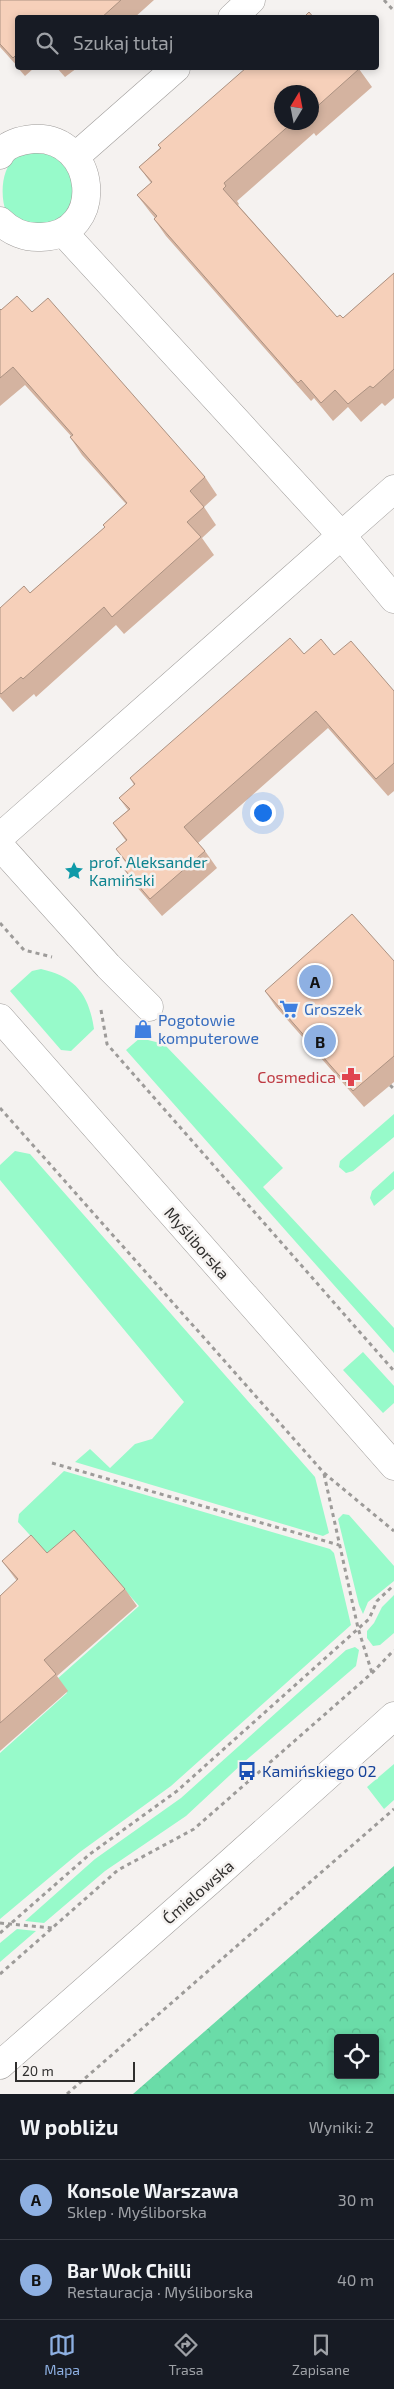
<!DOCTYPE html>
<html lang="pl">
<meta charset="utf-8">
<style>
:root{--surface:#171b24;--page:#242831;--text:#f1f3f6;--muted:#9ea1a6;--line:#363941;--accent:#8eb0e2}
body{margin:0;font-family:"Exo 2",sans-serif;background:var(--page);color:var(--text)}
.controls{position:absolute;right:15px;bottom:15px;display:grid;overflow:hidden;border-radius:5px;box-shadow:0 2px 8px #0003}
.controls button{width:45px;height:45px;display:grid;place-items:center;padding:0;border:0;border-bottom:1px solid var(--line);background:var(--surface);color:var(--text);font:25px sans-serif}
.compass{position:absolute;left:274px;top:85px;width:45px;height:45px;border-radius:50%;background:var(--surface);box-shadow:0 2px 8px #0003;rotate:10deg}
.scale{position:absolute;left:15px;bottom:12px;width:120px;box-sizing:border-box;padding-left:5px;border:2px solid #302f2e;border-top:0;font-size:14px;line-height:18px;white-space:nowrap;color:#302f2e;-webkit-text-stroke:4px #f5f2f0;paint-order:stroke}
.you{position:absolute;left:262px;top:812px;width:18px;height:18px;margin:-12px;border:4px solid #fff;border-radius:50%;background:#1a73e8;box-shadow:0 0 0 8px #1a73e833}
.badge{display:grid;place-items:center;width:32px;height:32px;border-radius:50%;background:var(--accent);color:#111;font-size:16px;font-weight:700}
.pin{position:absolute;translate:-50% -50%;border:2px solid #fff;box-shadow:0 1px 5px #0006}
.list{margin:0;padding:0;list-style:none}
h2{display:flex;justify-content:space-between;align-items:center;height:65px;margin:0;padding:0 20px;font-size:21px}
h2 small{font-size:16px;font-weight:400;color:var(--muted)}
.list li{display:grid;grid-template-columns:32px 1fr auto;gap:15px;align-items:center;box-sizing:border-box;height:80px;padding:0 20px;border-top:1px solid var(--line)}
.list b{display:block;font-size:19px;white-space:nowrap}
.list p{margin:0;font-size:16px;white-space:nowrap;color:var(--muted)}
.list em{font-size:16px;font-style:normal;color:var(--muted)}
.icon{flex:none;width:28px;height:28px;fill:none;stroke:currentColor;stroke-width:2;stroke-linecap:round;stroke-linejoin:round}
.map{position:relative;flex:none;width:394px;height:2094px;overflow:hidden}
.search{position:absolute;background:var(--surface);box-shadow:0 2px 8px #0003;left:15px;right:15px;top:15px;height:55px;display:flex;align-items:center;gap:12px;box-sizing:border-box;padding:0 18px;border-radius:5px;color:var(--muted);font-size:19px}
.sheet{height:225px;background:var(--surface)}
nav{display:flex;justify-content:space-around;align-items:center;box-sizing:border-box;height:70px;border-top:1px solid var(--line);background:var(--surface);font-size:14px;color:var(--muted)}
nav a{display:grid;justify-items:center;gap:2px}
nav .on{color:var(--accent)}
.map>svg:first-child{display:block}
</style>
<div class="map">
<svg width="394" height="2094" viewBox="0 0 394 2094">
<defs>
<pattern id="forest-crowns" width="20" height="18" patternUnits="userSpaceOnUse" patternTransform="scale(1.25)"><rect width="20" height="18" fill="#6adca8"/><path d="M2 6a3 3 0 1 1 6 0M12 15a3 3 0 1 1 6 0" fill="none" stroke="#5cbd91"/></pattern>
</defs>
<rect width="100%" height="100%" fill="#f5f2f0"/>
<path fill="#97faca" d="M31,150L62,156L80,182L63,223L32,230C24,225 11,219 6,212C0,196 1,167 17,156C21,153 27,152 31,150Z
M41,969C76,977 89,995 94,1029L71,1051L61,1050L10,991L32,971Z
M140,1038L164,1044L283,1168L263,1187L394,1328V1353L126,1050Z
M394,1114V1137L353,1171L346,1173L339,1167L340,1161Z
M15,1151L30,1154L315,1477L329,1533L323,1536L75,1462L90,1449L110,1468L135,1444L152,1439L184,1402L0,1180V1165Z
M394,1171V1189L374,1206L370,1198L372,1191Z
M363,1352L394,1386V1403L383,1413L343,1370Z
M64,1471L330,1549L334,1553L351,1625L171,1786L80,1852L0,1919V1753L67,1693L56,1680L139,1606L83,1543L57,1565L18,1522L19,1514Z
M343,1514L349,1515L394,1566V1581L368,1602L363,1614L359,1605L338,1519Z
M394,1595V1633L380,1645L373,1646L367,1638V1631L374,1623L382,1607Z
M355,1647L359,1650L356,1666L244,1762L186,1816L105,1871L44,1923L25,1921L95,1859L181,1798L346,1650Z
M394,1764V1800L384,1809L367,1787Z
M17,1929L36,1931L0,1962V1943Z"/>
<path fill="url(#forest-crowns)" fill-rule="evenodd" d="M394,1866V2094H133ZM338,2038H375V2075H338Z"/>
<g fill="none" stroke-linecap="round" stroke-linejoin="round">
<g stroke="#9f9c9a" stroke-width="29">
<path id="minor" d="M232,18L251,0
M0,155C5,144 22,140 33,139C98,135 107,236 41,237C26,238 11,232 0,221
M76,156L176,68
M63,232L342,536L394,599
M0,837L394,489
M0,846L108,966L149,1007
M0,1018L394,1466
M0,2065L222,1870L394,1716"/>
</g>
<path stroke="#9d9b99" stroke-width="3" stroke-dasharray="4 4" stroke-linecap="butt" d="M384,0L394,11
M0,923L24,950L52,957
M101,1010L107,1044L394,1371
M390,1085L394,1089
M0,1108L324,1473L394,1531
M52,1463L339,1545
M324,1474L358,1628L372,1673
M0,1923L52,1928
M0,1933L90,1854L177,1791L369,1619L377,1601L394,1585
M0,1974L118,1870L194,1829L372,1673L394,1650
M67,2094L394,1809"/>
<use href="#minor" stroke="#fff" stroke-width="28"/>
</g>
<path fill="#d4b3a0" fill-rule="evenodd" d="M0,0H154L134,18H18V67L0,47Z
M18,68H34L25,76Z
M57,68H77L65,77Z
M359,69L372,87L316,136L314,133L237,201L239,204L238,205L337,317L343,318L394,273V398L385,406L382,403L361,422L348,407L333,421L314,398L311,401L166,236L154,219L155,218L150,212L137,195L151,183L139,167L160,148L158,145ZM312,92V122H282Z
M0,309L1,310L32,312L205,477L217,495L204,507L216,525L202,538L214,555L124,634L116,625L36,697L34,694L13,712L0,697V608L30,593L105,527L103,525L126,504L82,455L70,437L71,436L25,385L0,406Z
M304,654L334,655L394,691V791L388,796L328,728L198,843L205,851L217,868L162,916L136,886L124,869L128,866L116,849L126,841L113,823L128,810L119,798L134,785L130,778Z
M394,961V1082L364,1107L276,1007L265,991Z
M47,1553L125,1589L137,1606L57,1676L68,1691L0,1751V1596L17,1581L2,1561Z"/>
<path fill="#f6d0ba" stroke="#ac9282" d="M0,0H121L101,18H18V53L13,58L0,44Z
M309,12L314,18H303Z
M246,68H358L359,69L312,111V92H282V122H293L224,183L226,186L223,189L337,317L340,315L343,318L394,273V369L373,388L370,386L348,404L335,390L321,403L301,380L298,383L154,219L157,216L137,195L152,182L139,167L161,148L158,145Z
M17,296L32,312L48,298L205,477L190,491L204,507L187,522L201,537L112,617L104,607L23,679L21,677L1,694L0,693V608L24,586L30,593L105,527L103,525L127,503L70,437L73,435L13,367L0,378V309L1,310Z
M290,638L304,654L321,639L334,655L351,641L394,691V763L376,779L316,711L184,827L205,851L150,899L124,869L129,865L116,849L127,840L113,823L130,809L119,798L135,784L130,778Z
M352,914L394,961V1056L353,1091L265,991Z
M74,1530L125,1589L44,1660L56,1674L0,1723V1596L18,1579L2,1561L31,1535L47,1553Z"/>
<defs>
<g id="sight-bare" transform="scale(1.5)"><path d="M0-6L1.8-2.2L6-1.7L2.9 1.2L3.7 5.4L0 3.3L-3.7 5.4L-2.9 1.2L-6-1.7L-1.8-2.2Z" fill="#0f9aa8" stroke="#f5f2f0" stroke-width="2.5" paint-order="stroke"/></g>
<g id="supermarket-bare" transform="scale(1.5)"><path d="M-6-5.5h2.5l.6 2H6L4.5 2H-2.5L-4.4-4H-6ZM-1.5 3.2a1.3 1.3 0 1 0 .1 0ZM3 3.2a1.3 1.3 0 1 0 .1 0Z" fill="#3f7fe0" stroke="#f5f2f0" stroke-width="2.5" paint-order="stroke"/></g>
<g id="shop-bare" transform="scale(1.5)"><path d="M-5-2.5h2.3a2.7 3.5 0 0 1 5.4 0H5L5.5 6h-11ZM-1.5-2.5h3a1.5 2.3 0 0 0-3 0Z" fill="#3f7fe0" stroke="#f5f2f0" stroke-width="2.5" paint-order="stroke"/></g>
<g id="pharmacy-bare" transform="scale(1.5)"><path d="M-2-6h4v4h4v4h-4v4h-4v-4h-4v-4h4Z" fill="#e0444e" stroke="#f5f2f0" stroke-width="2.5" paint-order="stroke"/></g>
<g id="bus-bare" transform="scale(1.5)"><path d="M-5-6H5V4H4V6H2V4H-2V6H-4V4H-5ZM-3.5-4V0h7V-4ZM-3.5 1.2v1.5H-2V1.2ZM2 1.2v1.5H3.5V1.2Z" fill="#1a4fb4" stroke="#f5f2f0" stroke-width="2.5" paint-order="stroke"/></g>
</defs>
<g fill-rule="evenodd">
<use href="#sight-bare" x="74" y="871"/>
<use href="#supermarket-bare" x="289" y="1009"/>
<use href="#shop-bare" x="143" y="1029"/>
<use href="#pharmacy-bare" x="351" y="1077"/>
<use href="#bus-bare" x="247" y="1771"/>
</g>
<g text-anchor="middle" stroke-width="5" stroke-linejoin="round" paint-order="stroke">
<g font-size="16" fill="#0d838f" stroke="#f5f2f0" text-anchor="start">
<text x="89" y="868">prof. Aleksander<tspan x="89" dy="18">Kamiński</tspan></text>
</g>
<g font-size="16" fill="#366cbe" stroke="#f5f2f0" text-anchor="start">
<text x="304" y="1015">Groszek</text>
<text x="158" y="1026">Pogotowie<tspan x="158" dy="18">komputerowe</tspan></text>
</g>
<g font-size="16" fill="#be3a42" stroke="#f5f2f0" text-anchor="end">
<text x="336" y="1083">Cosmedica</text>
</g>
<g font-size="16" fill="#302f2e" stroke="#f5f2f0">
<text transform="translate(197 1243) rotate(49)" y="6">Myśliborska</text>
<text transform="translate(198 1892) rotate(-41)" y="6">Ćmielowska</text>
</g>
<g font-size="16" fill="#164399" stroke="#f5f2f0" text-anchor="start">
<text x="262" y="1777">Kamińskiego 02</text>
</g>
</g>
</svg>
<div class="controls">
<button><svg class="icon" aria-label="locate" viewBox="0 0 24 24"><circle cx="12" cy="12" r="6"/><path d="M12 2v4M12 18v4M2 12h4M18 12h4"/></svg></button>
</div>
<svg class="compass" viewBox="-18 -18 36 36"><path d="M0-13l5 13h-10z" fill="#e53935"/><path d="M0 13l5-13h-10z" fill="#9ea1a6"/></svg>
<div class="scale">20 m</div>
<div class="you"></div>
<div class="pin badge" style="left:315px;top:981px">A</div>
<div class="pin badge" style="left:320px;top:1041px">B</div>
<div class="search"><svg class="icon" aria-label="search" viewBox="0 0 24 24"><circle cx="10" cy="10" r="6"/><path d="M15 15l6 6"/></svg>Szukaj tutaj</div>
</div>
<section class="sheet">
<h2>W pobliżu<small>Wyniki: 2</small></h2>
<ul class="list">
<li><span class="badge">A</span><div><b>Konsole Warszawa</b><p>Sklep · Myśliborska</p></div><em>30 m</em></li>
<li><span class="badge">B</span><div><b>Bar Wok Chilli</b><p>Restauracja · Myśliborska</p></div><em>40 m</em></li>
</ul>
</section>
<nav>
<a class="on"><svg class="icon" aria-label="map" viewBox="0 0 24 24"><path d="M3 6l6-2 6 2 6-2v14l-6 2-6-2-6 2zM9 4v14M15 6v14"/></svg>Mapa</a>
<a><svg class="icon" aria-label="directions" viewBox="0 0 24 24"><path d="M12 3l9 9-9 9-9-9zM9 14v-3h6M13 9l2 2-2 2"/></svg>Trasa</a>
<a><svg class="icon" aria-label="saved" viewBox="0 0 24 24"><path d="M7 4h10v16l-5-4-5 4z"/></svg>Zapisane</a>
</nav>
